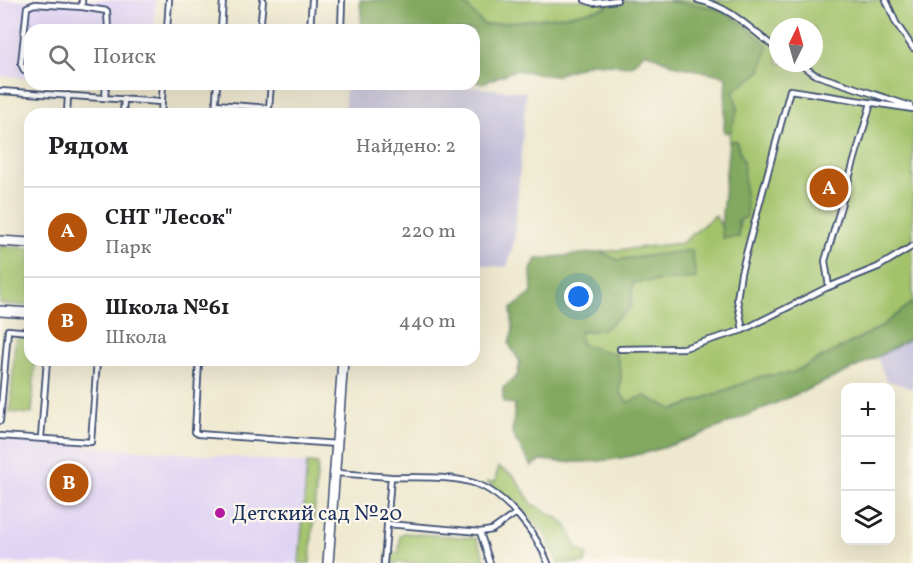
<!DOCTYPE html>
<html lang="ru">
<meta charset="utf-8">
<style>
:root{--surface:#fff;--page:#f2f2f2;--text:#202124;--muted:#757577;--line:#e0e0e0;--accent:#b45309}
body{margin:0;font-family:Vollkorn,serif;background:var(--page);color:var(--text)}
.controls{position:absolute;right:18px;bottom:18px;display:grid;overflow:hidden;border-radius:12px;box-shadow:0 6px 24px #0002}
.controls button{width:54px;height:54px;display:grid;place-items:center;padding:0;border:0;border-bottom:2px solid var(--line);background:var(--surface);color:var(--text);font:30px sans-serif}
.compass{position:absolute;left:769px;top:18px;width:54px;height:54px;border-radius:50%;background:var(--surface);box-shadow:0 6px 24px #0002;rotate:5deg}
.you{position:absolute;left:579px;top:297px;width:21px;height:21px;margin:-15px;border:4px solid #fff;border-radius:50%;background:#1a73e8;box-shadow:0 0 0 9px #1a73e833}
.badge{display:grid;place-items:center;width:39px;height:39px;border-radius:50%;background:var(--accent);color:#fff;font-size:20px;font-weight:700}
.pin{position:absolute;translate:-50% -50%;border:3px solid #fff;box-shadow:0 2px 6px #0006}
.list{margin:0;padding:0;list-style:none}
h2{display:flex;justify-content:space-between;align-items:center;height:78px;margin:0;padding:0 24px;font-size:26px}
h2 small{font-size:20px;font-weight:400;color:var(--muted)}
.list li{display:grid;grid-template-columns:39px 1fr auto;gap:18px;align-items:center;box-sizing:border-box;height:90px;padding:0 24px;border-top:2px solid var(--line)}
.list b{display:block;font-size:22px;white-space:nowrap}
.list p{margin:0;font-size:20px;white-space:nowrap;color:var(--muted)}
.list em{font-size:20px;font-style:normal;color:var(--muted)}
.icon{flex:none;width:33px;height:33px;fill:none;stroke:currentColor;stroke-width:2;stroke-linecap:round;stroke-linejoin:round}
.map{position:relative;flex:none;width:913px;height:563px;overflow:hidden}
.search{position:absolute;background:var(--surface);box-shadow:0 6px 24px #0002;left:24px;top:24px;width:456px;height:66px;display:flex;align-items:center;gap:15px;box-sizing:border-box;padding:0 21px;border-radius:18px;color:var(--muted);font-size:22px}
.panel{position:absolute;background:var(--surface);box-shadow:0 6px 24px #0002;left:24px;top:108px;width:456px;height:258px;border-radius:18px}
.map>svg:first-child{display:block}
</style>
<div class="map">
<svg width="913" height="563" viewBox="0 0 913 563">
<rect width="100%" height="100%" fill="#fbf7ec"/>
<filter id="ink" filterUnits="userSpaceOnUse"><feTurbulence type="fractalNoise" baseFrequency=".0167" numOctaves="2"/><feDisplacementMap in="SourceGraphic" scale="12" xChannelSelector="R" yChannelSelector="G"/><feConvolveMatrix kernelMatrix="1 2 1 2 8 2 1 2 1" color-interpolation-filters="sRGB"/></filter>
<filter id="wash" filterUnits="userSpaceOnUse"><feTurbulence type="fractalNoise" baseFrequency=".008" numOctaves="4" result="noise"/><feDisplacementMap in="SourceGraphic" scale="24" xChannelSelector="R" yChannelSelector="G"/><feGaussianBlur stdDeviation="1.35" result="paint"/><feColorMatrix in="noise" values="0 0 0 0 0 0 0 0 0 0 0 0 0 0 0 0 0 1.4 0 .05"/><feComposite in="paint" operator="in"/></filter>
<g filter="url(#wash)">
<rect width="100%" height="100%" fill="#eee8ce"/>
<path fill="#e0d4f4" d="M0,0H156L154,30H30V78L0,76Z
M0,439L307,463L299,563H0Z"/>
<path fill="#c4c0db" d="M346,84H436L526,92L514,242L507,267L474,264V114H344Z
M913,337V389L886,380L877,358Z"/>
<path fill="#a3c36b" stroke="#5f7964" stroke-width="1.5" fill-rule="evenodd" d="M461,0H604L607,7L572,15L484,25Z
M668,0H913V302L879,328L792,373L762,376L673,410L661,403L627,402L620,393L621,371L581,344L580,332L603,330L630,307L633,283L696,277L691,250L618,260L601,252L682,243L715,215L721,226L723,238L739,236L743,161L736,141H729L733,91L761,71L678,3ZM778,27H814V63H778Z
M0,246L30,248V306L0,304Z
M18,337L30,338V360H35L32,414L10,412L15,341Z
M307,463L318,464L310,563H299Z
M498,467L514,476L532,504L558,518L567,526L577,548L587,555L585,563H558L544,532L487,482H495Z
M404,533L476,538L487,563H386L387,552L399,553L400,536Z"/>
<path fill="#82a95f" stroke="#4e6c5e" stroke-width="1.5" d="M360,0H461L484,25L572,15L607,7L604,0C634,0 692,0 719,10C738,18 753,33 768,46L761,71L733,91L738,108L730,133L724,132L726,76L677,66L645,52L631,66L591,63L554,76L515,70L483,83L474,82V30H362Z
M729,141H736L743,161L747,217L738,221L739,237L723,238L721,226Z
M692,250L696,278L633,283L631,307L603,330L580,332L581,344L616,354L621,371L620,393L627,402L645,396L674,410L762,376L792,373L879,328L913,302V337C867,364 818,385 769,406C696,437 623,472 542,460L532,466L512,434L515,405L503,402V388L517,376L520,362L509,344L513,330L511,309L532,293L531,270L536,259L601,252L618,260Z"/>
</g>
<g filter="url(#ink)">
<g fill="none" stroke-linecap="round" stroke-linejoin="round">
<g stroke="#3b4b6f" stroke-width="8">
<path id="service" d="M82,0V7L107,11L108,30
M585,0L594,3L617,0
M698,0C732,7 751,30 778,50
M886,0L896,23L913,48
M167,30L169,0
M221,30L223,0
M260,30L263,0
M310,30L312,0
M341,30L342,0
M798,63L816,75L910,106
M30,73L24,70L21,64L27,7L35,4L82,7
M287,84H306
M0,91L161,102
M105,98L106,84
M216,104L269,108L271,84
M67,114L68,95
M123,114L124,99
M161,114L163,84
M215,114L217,84
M829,287L825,261L871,103
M743,330L737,299L741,273L790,90L913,109
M620,349L684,348L743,330L826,288L878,267L913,246
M199,360L195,432L198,434L337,444
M0,421L8,330L30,332
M0,436L91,442L97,360
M41,438L47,360
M336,473L391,477L384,563
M391,477C417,478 449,475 474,483C505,493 537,534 548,563
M387,524L480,532L492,530L515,514
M480,532L490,563"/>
</g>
<g stroke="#3b4b6f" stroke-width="12">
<path id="minor" d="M0,241L30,243
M0,311L30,313
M328,563L343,360"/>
</g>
<use href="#service" stroke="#fff" stroke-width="4.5"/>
<use href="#minor" stroke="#fff" stroke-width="9"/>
</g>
</g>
<circle fill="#b5179e" stroke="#fbf7ec" stroke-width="2" cx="220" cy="513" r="6"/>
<g text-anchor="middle" stroke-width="4.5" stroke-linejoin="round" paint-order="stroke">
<g font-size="21" fill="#1b2f5e" stroke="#fbf7ec" text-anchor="start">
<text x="232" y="520">Детский сад №20</text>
</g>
</g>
</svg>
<div class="controls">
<button>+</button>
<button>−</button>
<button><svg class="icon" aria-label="layers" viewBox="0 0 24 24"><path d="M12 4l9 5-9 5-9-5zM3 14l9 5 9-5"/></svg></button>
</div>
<svg class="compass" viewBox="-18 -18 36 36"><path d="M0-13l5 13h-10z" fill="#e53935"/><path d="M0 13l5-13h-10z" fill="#757577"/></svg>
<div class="you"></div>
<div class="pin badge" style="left:829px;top:188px">A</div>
<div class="pin badge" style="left:69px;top:483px">B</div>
<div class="search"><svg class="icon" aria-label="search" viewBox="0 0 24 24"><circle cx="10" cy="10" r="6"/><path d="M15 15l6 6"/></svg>Поиск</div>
<section class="panel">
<h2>Рядом<small>Найдено: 2</small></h2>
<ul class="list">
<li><span class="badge">A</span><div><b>СНТ &quot;Лесок&quot;</b><p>Парк</p></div><em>220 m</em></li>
<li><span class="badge">B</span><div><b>Школа №61</b><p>Школа</p></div><em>440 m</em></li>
</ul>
</section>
</div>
